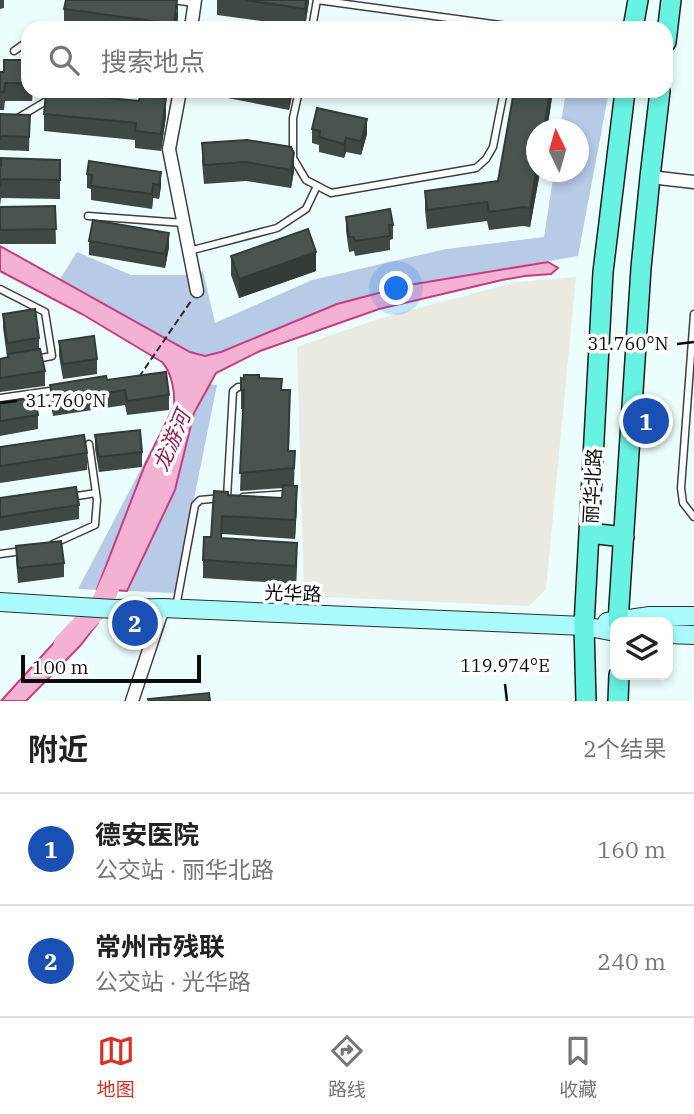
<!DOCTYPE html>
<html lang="zh">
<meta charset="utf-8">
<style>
:root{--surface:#fff;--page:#f6f6f6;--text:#222;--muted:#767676;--line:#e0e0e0;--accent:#d93025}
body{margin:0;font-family:"IBM Plex Serif","Noto Sans SC",serif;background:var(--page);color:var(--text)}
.controls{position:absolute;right:21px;bottom:21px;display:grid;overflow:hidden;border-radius:14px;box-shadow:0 4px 10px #0003}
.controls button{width:63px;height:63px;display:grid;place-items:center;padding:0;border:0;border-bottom:2px solid var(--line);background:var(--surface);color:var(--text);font:35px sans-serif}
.compass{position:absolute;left:526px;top:119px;width:63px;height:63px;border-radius:50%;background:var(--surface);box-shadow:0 4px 10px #0003;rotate:355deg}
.scale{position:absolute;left:21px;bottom:18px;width:180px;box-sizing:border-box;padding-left:7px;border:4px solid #0c0c0c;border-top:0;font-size:19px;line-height:24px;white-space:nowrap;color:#0c0c0c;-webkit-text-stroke:5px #fff;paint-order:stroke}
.you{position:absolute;left:397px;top:289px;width:24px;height:24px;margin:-18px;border:5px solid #fff;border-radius:50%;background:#1a73e8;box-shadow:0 0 0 10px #1a73e833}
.badge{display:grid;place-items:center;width:46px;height:46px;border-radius:50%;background:var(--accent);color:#fff;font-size:23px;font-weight:700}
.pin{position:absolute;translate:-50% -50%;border:4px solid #fff;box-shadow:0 2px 7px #0006}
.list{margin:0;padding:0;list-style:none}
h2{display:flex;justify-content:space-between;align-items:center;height:91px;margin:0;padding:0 28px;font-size:30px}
h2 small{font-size:23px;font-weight:400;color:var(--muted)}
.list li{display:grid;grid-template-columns:46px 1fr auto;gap:21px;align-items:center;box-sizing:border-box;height:112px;padding:0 28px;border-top:2px solid var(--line)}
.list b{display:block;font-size:26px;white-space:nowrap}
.list p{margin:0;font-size:23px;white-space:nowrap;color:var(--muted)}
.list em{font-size:23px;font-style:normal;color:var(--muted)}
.icon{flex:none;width:38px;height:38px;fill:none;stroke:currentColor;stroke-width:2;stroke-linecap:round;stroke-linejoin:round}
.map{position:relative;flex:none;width:694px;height:701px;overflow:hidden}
.search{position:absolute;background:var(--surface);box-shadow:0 4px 10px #0003;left:21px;right:21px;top:21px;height:77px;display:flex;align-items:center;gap:18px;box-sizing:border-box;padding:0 24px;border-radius:21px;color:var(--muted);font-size:26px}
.sheet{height:315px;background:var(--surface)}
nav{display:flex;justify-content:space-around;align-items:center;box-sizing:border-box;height:98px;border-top:2px solid var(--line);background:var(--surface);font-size:19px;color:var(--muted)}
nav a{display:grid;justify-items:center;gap:4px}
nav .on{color:var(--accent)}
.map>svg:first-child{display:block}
</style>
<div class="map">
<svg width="694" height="701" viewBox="0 0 694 701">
<rect width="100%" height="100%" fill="#ebfefd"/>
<path fill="#eaeae0" d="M576,277L546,589L529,606L304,596L297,347L381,318L517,282Z"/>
<path fill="#b7cae6" d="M566,91H609L578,256L409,285L337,304L221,352L206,356L190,352L60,279L77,252L131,275H185L203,271L215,323L312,280L446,249L544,237L554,172H578V130L560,129Z
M171,379L217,385L175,593L78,589L174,406L175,395Z"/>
<path fill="#f3b2d3" stroke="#c73d7f" stroke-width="2" d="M0,246L190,352L205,356L221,352L337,304L409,285L548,262L558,268L551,274L525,276L502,280L379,309L260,351L216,373L194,413L175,490L127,591L97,589L145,465L174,406C175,392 172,373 162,362L82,314L0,271Z
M97,624L80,646L26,701H1L70,625Z"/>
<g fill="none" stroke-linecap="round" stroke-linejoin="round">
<path stroke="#f3b2d3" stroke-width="21" d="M64,644L101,605L119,565"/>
<g stroke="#3f3f3f" stroke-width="9">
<path id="lane" d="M172,0L195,3
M317,0L522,28
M312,28L317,0
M14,51L24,44L28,45
M299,91L293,118V158L306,180L331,193L476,168L486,159L493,147L504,91
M0,119H16L48,100L52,99
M88,216L184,223
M189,251L277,228L306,209L317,186
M0,289L45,312L52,356L36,359
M694,314L681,488L683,503L694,517
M0,398L57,390
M71,497L96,493
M243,497L288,494
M227,498L233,391L238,387H247
M53,544L95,525L97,500L89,444
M0,554L22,551
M176,607L195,505L200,500L222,498"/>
</g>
<g stroke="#3f3f3f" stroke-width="15">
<path id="street" d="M191,28L195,0
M180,91L169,149L197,291
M650,177L694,182
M132,701L163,608"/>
</g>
<g stroke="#2e2e2e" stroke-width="20">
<path id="secondary" d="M0,602L114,609L163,608L584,626L615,632
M607,622L650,616H694
M668,634L694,635"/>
</g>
<g stroke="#1d1d1d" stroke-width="22">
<path id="primary" d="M633,28L638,0
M666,42L671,0
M589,533L624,537
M618,622L641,268L650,177L660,91
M586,701L584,626L603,272L625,91
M618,701L619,675"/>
</g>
<path stroke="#2e2e2e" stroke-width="2" stroke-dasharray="7 3.5" stroke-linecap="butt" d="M139,377L191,301"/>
<use href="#lane" stroke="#fff" stroke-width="6"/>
<use href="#street" stroke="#fff" stroke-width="12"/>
<use href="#secondary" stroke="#a9fbfb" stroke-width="18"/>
<use href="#primary" stroke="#67f2e1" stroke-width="19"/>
</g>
<path fill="#3f4843" d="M0,0H4V8L0,9Z
M217,0H309L305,27L217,15Z
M64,9L178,18L176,28H64Z
M28,34V91H33L32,101H5L4,110H0V72H4L22,60Z
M202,91H293L289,110L202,93Z
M514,91H553L547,130H536V172H540L530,227L523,226L489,230L487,221L427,229L425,210V191L498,181Z
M0,114L30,115L29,151L0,150V155Z
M44,114L166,116L161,151L135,148V140L44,131Z
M312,129L367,134L361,155L346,152L344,158L319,152V145L312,143Z
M247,140L294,171L291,188L246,181L204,184L202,162V143Z
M60,160V199L1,198L0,206V166Z
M161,172V186L159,199L153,198L152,209L91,200V189L87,188V174Z
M55,206L56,244H0V207Z
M346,217L393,225V239L390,240V250L355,256L354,251L349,252L346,231Z
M89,241L169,247L165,268L89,255Z
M231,256L316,271L239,298L231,275Z
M3,314L39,338V349L45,371V386L0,392V359L7,357L3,328Z
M59,341L97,359V374L63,379L59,356Z
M241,378H259L282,390L290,409L289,451H295L294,486L297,505L295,539L222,534V539L297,562L296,584L203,578V560L228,495L282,498L283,488L240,491L243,409H241Z
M107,380L169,395V410L127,415L125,405L53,416L50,399V385Z
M0,403L38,415V429L0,436Z
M95,435L142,452V467L99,472L95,449Z
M0,447L87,453V470L0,483Z
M0,498L79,505V519L0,531Z
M16,546L64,563V577L18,583L16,560Z"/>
<path fill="#333b37" d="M178,0V18L176,28H174Z
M306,0H309V2L305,27V9Z
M289,91H293L289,110Z
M550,91H553L547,130H544Z
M166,98V116L161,151V134Z
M367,119V134L361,155V141Z
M346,138V152L344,158V144Z
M294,153V171L291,188V170Z
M536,171L540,172L530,227V208Z
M161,172V186L159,199V185Z
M153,184V198L152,209V194Z
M169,233V247L165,268V254Z
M316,252V271L239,298V279Z
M297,486V505L295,539V520Z
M297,543V562L296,584V566Z"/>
<path fill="#49544e" stroke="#333b37" stroke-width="2" d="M66,0H177L174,24L64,9Z
M245,0H306L305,9Z
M334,23L362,28H333Z
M25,34H28V83H5L4,92H0V72H4V60H22Z
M514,91H550L544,130H536V171L530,208L523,207L489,212L487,202L427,210L425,191L498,181Z
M46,92L139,101L140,95L166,98L161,134L135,131L136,123L44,114Z
M317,108L367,119L361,141L346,138L344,144L319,137L320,131L312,129Z
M0,114L30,115L29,137L0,136V140Z
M247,140L291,147L294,153L291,170L246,162L204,165L202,143Z
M1,158L60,160V180L1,179L0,187V166H1Z
M89,161L161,172L159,185L153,184L152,194L91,186L92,175L87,174Z
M55,206L56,229L0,230V207Z
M390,209L393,225H389L390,236L355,241L354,237H349L346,217Z
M93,220L169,233L165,254L89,241Z
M308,229L316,252L239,279L231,256Z
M35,309L39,338L7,343L3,314Z
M94,336L97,359L63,364L59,341Z
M40,349L45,371L0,378V359L9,357L8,354Z
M166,372L169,395L127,401L125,390L53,402L50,385L106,376L107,380Z
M244,375H259V378L282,379L281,390H290L288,451H295L294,468L240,473L244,390H241V378L244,379Z
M35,397L38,415L0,421V403Z
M140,430L142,452L99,457L95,435Z
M84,435L87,453L0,466V447Z
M283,485L297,486L295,520L222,516L221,538L297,543L296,566L203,560L204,537H211L214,491L228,492V495L282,498Z
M76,487L79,505L0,517V498Z
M61,541L64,563L18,568L16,546Z
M209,693L210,701H149L148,699Z"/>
<path fill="none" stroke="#0c0c0c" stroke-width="2.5" d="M677,344L694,342M0,403L17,401M505,684L507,701"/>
<g text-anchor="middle" stroke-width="7" stroke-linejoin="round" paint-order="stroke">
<g font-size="19" fill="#0c0c0c" stroke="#fff">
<text transform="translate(592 486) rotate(-87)" y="7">丽华北路</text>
<text transform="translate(293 593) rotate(2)" y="7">光华路</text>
</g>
<g font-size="21" font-style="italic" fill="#971b52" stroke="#fff">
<text transform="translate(172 441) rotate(-67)" y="7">龙游河</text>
</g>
</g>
<g font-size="18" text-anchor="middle" fill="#0c0c0c" stroke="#fff" stroke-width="7" stroke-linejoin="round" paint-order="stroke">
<text x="628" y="350">31.760°N</text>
<text x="66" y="407">31.760°N</text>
<text x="505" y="672">119.974°E</text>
</g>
</svg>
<div class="controls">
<button><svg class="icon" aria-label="layers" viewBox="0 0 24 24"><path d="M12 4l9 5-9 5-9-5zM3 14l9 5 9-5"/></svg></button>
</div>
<svg class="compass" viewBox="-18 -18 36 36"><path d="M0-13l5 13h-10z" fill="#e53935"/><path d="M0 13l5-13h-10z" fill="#767676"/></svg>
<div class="scale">100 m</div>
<div class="you"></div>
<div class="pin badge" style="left:646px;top:421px;background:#1a4fb4">1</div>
<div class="pin badge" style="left:135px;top:623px;background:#1a4fb4">2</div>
<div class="search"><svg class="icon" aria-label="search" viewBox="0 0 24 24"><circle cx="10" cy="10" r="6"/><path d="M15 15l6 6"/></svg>搜索地点</div>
</div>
<section class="sheet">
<h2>附近<small>2个结果</small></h2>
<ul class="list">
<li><span class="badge" style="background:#1a4fb4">1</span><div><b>德安医院</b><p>公交站 · 丽华北路</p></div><em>160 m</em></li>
<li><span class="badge" style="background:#1a4fb4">2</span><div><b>常州市残联</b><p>公交站 · 光华路</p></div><em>240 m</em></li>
</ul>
</section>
<nav>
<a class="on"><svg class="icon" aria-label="map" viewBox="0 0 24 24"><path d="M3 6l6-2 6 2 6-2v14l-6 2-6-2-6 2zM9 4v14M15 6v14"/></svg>地图</a>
<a><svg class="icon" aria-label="directions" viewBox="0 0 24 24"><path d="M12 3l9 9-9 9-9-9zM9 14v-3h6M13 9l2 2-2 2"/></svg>路线</a>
<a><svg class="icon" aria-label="saved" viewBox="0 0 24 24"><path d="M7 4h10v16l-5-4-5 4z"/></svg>收藏</a>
</nav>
